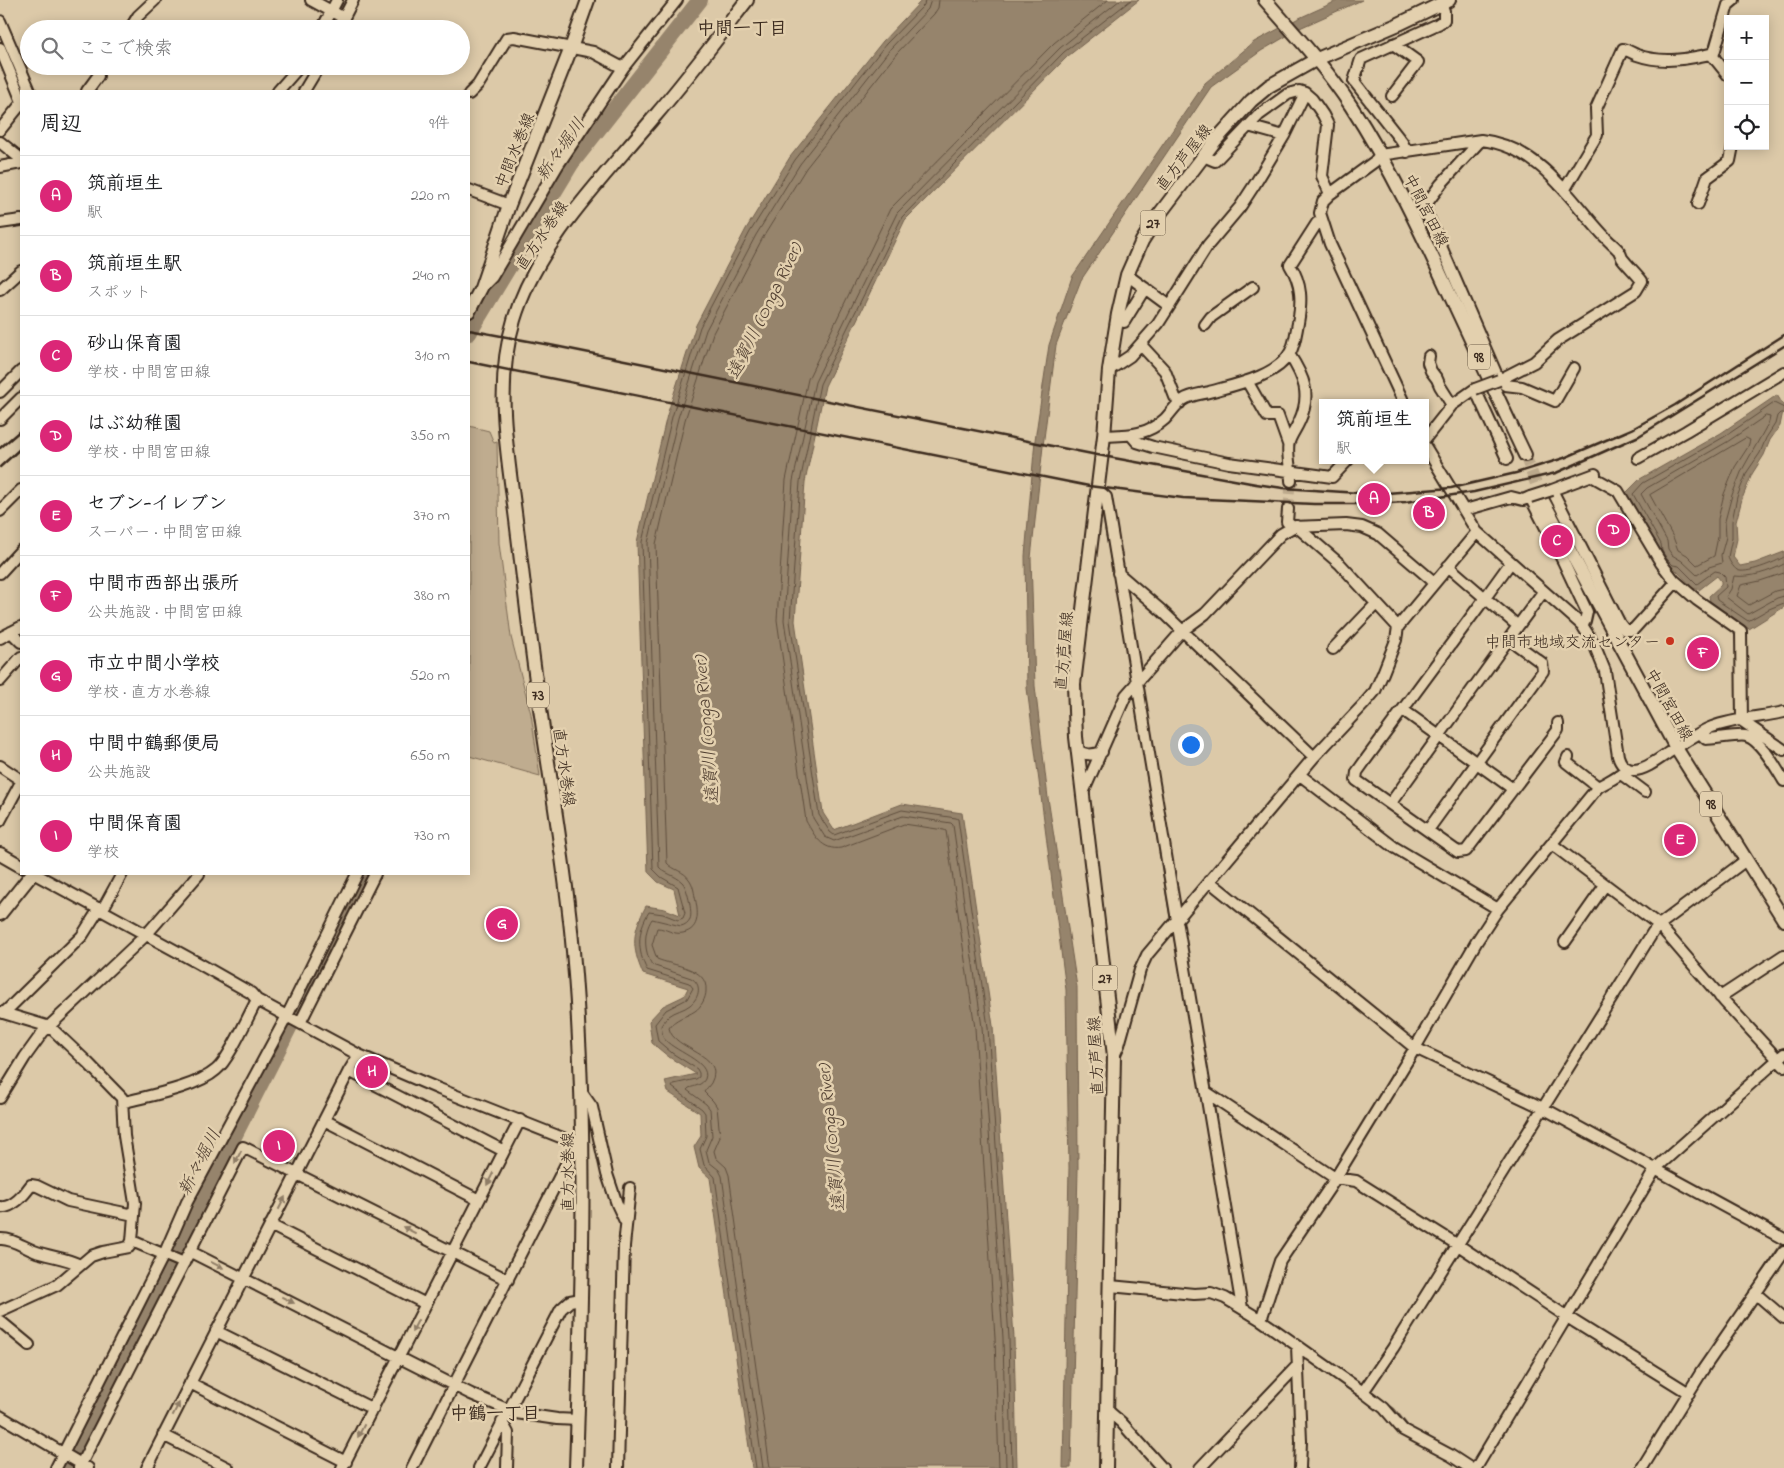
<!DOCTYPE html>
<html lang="ja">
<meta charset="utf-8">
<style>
:root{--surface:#fff;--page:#f6f6f6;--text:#202124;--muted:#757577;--line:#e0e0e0;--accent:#db2777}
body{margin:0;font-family:"Indie Flower","Klee One",sans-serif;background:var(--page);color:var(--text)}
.controls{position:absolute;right:15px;top:15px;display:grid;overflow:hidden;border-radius:0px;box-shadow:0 2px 12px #0003}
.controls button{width:45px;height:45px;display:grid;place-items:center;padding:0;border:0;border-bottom:1px solid var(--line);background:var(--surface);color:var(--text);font:25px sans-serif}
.you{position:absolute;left:1190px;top:744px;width:18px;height:18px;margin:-12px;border:4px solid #fff;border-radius:50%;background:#1a73e8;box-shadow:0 0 0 8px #1a73e833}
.badge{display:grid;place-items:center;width:32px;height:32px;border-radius:50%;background:var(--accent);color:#fff;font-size:16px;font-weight:700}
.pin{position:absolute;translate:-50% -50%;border:2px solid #fff;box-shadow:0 1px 5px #0006}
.popup{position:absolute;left:1319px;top:399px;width:110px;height:65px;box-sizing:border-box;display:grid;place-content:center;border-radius:0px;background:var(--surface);filter:drop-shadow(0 1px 4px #0005);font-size:16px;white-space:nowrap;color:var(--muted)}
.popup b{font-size:19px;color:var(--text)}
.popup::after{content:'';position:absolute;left:50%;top:100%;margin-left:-10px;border:10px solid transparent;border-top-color:var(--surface)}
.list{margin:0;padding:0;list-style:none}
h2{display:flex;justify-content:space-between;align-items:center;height:65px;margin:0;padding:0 20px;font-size:21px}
h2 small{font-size:16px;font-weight:400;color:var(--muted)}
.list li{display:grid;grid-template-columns:32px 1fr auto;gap:15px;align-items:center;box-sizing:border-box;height:80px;padding:0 20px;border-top:1px solid var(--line)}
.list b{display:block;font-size:19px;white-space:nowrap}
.list p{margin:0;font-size:16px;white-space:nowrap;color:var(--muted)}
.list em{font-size:16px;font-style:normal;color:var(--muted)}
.icon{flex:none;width:28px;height:28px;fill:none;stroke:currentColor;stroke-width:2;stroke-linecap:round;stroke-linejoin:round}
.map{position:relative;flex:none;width:1784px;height:1468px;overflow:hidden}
.search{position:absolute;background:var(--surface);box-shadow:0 2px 12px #0003;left:20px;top:20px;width:450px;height:55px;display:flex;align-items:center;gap:12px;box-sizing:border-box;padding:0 18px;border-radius:28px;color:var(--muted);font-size:19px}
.panel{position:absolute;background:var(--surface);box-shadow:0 2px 12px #0003;left:20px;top:90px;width:450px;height:785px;border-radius:0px}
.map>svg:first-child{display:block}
</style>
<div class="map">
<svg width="1784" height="1468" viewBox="0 0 1784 1468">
<rect width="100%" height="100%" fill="#dcc9a8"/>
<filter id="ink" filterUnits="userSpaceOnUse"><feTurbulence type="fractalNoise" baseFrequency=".02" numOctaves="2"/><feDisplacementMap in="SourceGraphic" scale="10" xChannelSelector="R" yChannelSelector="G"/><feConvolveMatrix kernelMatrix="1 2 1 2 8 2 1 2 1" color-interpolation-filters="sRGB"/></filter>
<g filter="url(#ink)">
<path fill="#bfac8f" stroke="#7d6b56" d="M469,426L489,431L494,443L497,442L499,543L511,637L531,714L540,776L469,756Z"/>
<path fill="#96846c" stroke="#72604d" d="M922,0H1139L1068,56L905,220L825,386L805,482L795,621L823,813L834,830L902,804L962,813L993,1026L1014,1338L1017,1468H752L710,1178L699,1168L694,1147L701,1136L700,1113L668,1092L665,1081L696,1074L669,1057L652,1043L649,1021L663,1006L684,996L688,988L643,974C631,946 632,933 646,906L665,909L680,915L674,889L658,882L648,872L637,542L667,415L696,325L746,229L790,157L883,41Z
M1339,0H1362L1302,27L1261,51L1211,87L1081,280L1056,345L1043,446L1031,558L1035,686L1048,798L1077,987L1078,1169L1071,1468H1063L1069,1168L1066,990L1027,688L1025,556L1035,440L1049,345L1072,277L1205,83L1254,42L1297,19Z
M1777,395L1784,406L1780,426L1770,440L1764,455L1752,474L1742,499L1736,522L1737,539L1733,557L1740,566L1755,563L1784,552V607L1749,629L1710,601L1709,596L1721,585V581L1717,576L1699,590L1693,588L1676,570H1671L1657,552V546L1626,493L1640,479L1721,433Z"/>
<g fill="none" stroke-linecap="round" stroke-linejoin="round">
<path stroke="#5f4e3d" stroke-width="1" d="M1784,408L1774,403L1724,437L1643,483L1633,494L1661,544L1662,551L1667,559L1673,565L1679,566L1697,584L1715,571L1720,572L1725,577L1726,587L1716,596L1717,600L1748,621L1769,609L1784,603
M1784,413H1780L1777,416L1775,424L1766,438L1760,453L1747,472L1737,497L1732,521V538L1728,557C1729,561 1733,567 1737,570C1745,575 1776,562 1784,557
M1766,416L1770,417L1769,422L1742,470L1732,495L1725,521L1726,537L1721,555L1722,563L1709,567L1697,575L1682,561L1672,555L1668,549L1667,541L1641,494L1647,488L1727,442Z
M1746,438L1750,440L1748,447L1735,467L1724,494L1718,519V537L1714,556L1697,565L1687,555L1678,550L1673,537L1650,495Z
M1784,564C1769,572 1750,578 1734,576L1731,589L1726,597L1748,614L1777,598L1784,596
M1784,573L1760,581L1741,585L1737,596L1749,605L1775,591L1784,589
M756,1468L715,1177L704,1165L700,1149L706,1136L705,1113L702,1109L672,1087L674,1084L696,1079L699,1077V1073L697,1069L672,1053L658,1041L655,1024L666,1010L687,999L693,988L689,983L647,970C637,951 637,931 649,912L663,914L678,920L683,918L685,913L678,887L661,877L653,869L642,542L672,417L700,327L750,232L795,160L886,44L924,5L925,0
M763,1468L722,1176L719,1170L709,1162L706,1150L712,1136L710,1109L706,1104L687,1090L689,1088C695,1086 702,1085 705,1079C712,1061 671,1051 663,1037C662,1034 662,1029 661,1026C663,1022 666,1019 669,1016C675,1011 684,1010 690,1005C700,997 702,984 691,978L652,965C644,951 643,933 652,919L681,926C685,925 688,923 690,919C693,913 687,886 682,882C675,875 665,874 659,867L648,543L678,418L706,330L756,235L800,164L891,48L928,9L931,0
M770,1468L729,1175L726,1167L716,1158L714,1151L720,1137L717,1107L713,1101L704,1092C706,1089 709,1086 711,1083C727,1053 673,1051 669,1028C675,1018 686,1017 695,1011C701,1007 706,998 706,991C708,967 673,966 657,959L652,945L657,928C666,928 673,935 683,933C701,929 698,911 695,897C694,891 693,884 689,879C684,871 673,870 667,863L656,544L685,420L713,333L762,239L806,168L897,53L934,14L938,8L939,0
M999,1468L995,1338L975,1028L946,831L944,830L904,824L841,848C822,851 814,835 806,821L777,620L786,480L808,379L890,209L1054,43L1108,0
M1006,1468L1003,1338L982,1027L953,825L951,823L903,816L834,841L825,837L813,818L784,620L793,481L815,382L897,213L1060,48L1120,0
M1012,1468L1009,1338L988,1027L958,819L956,818L902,810L834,835L830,832L819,815L790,621L800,482L820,384L902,217L1064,52L1131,0"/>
<path stroke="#72604d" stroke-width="2.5" d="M1101,503L1121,614
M1147,774L1171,919
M1173,930L1185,996
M1738,1310L1783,1242
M1387,1404L1394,1409L1410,1429
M1463,1458L1476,1465
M1636,1468L1666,1419"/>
<path stroke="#96846c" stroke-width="16" d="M469,333L571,164L700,0
M66,1468L367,874"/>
<path stroke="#bca98c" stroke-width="10" stroke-dasharray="10 5" stroke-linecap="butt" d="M1288,509L1291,481"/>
<path stroke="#bca98c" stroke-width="12" stroke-dasharray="12 6" stroke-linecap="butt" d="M1525,455L1541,497"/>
<g stroke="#3b2a1e" stroke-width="14">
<path id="minor" d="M311,0L344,18
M0,21L30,91
M130,29L138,16L155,0
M322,29L337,0
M338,29L353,0
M0,48L21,99
M1711,54L1728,75
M87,91L98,76
M278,91L300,66
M304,91L319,66
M469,94L478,85L507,38L514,37L593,52L623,68
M1392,96L1418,62L1393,44
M1248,126L1284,136
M0,130L21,104
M1481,140L1441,184L1424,207L1499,380L1505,385L1522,387L1555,401L1574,368
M0,142L21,159
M1407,152L1402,142L1354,81L1361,59L1438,24L1444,20V11L1441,4
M1203,156L1215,161L1259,115L1288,94L1299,91L1305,93L1312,99L1323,115L1328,125L1322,176L1330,194
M0,167L21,163
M1565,189L1597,135L1596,109L1623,49C1628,50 1632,53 1637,55C1662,64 1690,59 1714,53L1728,5L1734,0
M469,190L509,205
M1698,204L1707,178L1730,161L1733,146
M0,223L21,220
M1127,275L1169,306
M483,286L492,277L558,165L623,68L677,0
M0,290L21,271
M1124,322L1145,288
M1205,325L1211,317L1253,287
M1141,345L1165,371L1175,397L1180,403
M1289,354C1304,377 1312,395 1299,422C1296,429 1291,435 1289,442C1286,451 1291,470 1291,481
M1429,356L1428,363L1431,371L1437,379L1440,386L1452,405
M1109,370L1130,356L1158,324L1208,245L1240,207L1255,184L1284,136L1305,93
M1247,381L1267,416H1278L1288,444
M0,392L21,371
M1404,403L1330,244L1320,213L1323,201L1330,194L1374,162L1380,155L1481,140C1541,147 1568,198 1605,237C1609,242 1615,246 1619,251C1620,253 1621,255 1622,258C1628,266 1636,273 1642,281L1636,291L1558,340L1534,362L1499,380
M0,419L21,398
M1131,435L1137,442L1153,447L1229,463L1332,477L1348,460
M1104,436C1128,435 1146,436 1165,419C1171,413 1176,404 1183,400C1190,395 1201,394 1209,392C1234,385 1276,377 1290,353C1295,344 1296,333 1298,323C1302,301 1302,284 1290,265L1317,223L1322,222
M1425,439L1452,405L1475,389L1507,459
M1425,446L1477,532L1582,625L1594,644L1605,671L1618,756C1620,763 1625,770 1634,770C1645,770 1659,759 1668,753C1683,744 1696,733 1712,727C1734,719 1761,717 1784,712
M1638,458L1686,431L1784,372
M1098,490L1106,497L1242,1308
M1288,509L1287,522L1293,527
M1465,510L1511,497L1523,500L1530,497L1563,561L1587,612L1585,621L1582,625
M0,511L21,490
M1296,526L1340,564L1398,627
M1448,566L1485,598L1511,562
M0,573L21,550
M1118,573L1162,611L1314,757
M1676,582L1633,630H1625L1620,624L1552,490L1595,474V478L1618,491L1661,563L1674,580L1697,600L1741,631L1742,721
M1518,626L1543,592
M11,632L21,642
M0,638L21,627
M1333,649L1376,604
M0,681L21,657
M1403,710L1513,789
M1742,721L1784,750
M1700,733L1706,739C1715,739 1740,734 1746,736C1761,740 1776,768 1784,781
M1077,750C1086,756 1092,755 1102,752
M1568,757L1566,762L1598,787
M0,766L21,780
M1621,774L1645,792
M1300,775L1394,847L1498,909
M1083,793L1126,695L1182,631L1205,614L1281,534L1293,527L1346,525L1362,527L1378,534L1434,582
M1390,804L1518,626L1485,598L1367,758L1357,772L1356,780L1458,852L1466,851L1558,730V723
M0,821L21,782
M1428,830L1543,671L1542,663L1509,639
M1553,845L1659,925L1724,1001L1784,1066
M35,874L198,963L251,993L257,1000L359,1055L439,1089L583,1146
M1209,881L1415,1048L1543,1108L1784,1239
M1565,942L1605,885
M1720,997L1784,955
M0,1012L50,1027L88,1063L122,1098L124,1136L135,1203L132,1241L129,1247L103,1252L91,1256L57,1285L0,1311
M4,1013L82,936L99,909L104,907L122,874
M300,1023L375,874
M1114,1056L1119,1045L1140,970L1147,955L1314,757L1364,704L1375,691L1383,673L1396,640L1398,627L1477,532
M349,1071L504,1151
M1206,1092L1335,1178L1356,1181L1458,1245L1575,1322L1689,1393
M582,1093L592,1107L607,1174L617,1204L625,1221
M0,1098L25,1057L43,1032L146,935L199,874
M123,1102L129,1101C153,1095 198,1086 216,1070C229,1060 248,1016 257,1000
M324,1120L479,1200
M0,1207C12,1209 25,1194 31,1185L37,1186L68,1201L134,1215
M270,1225L426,1304
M0,1239C12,1238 23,1247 34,1251C49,1257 65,1257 80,1265
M132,1241L184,1263
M191,1252L471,1394L516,1413L557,1419L578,1420
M1110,1286L1194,1294L1211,1293L1225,1298L1261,1320L1363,1392L1384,1408L1403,1430L1450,1455L1470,1468
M1755,1293L1784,1318
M1261,1320L1280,1261L1330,1187L1415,1048L1477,941L1498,909L1598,787C1608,781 1619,777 1627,768
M0,1321L29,1345
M216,1331L373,1409
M1297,1346L1301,1441L1300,1468
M190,1383L346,1462
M1363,1392L1393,1348L1653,932L1659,925L1746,860
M1107,1410L1121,1422L1162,1468
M0,1416L88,1468
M502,1422L508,1433L507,1468
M163,1435L228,1468
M56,1468L166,1250L187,1202L287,1016L357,874
M79,1468L243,1147L508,1280
M147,1468L349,1071L359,1055
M342,1468L520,1120
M412,1468L570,1156L583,1146
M479,1468L561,1309L570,1301L581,1299
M618,1468L624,1246L630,1188
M1200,1468L1298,1365
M1476,1468L1656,1168L1784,1054
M1642,1468L1702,1371L1784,1252"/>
</g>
<g stroke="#3b2a1e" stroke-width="16">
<path id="major" d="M1265,0C1295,34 1326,68 1351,106C1390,166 1421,232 1451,297C1476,350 1500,403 1525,455
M469,311L481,288L509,205L571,48L588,0
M1541,497L1676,748L1784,920
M0,854L21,866
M0,914L32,874
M576,1468C582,1289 589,1109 571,930C564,861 552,791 542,722C532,657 525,593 517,528C509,460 493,388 514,320C537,243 604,177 655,116C687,79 717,39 747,0
M1106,1468L1114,1056L1076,737L1074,684L1104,436L1109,370L1118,314L1127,275L1142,241L1158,216L1215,141L1251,101L1269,86L1317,59L1399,24L1449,0"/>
</g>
<use href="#minor" stroke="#e3d0ae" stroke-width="10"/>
<use href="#major" stroke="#e3d0ae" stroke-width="12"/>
<path stroke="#3b2a1e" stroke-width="2.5" d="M469,330L550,345L1092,454L1256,484L1283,488L1374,494L1451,488L1516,473L1564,458L1634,428L1675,405L1784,335
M469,362L1089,486L1183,498L1314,504H1374L1405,502L1474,492L1556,473L1639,436L1784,346
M0,448L21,430
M0,467L21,448"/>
<g stroke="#3b2a1e" stroke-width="14" stroke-linecap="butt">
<path id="minor-bridge" d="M1475,389L1499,380
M1530,497L1552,490"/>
</g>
<use href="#minor-bridge" stroke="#e3d0ae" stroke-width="10"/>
</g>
<defs><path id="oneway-solid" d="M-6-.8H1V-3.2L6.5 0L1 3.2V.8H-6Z" transform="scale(1.25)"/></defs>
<g fill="#8f7d66">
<use href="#oneway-solid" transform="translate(238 1157) rotate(117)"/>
<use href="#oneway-solid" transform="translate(490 1179) rotate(117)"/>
<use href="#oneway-solid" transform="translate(282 1203) rotate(-63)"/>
<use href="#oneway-solid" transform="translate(409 1230) rotate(-153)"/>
<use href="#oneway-solid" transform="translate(217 1265) rotate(26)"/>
<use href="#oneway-solid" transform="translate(288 1300) rotate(27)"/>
<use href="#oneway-solid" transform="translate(415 1326) rotate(117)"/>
<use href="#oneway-solid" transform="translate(176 1409) rotate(-63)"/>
<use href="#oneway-solid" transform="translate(361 1431) rotate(117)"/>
</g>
</g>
<circle fill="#c8321e" stroke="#e3d0ae" stroke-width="2" cx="1670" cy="641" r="5"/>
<g text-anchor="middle" stroke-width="5" stroke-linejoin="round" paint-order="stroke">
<g fill="#e3d0ae" stroke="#6d5c49" stroke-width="1">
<rect x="1140.5" y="210.5" width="25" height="25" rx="4"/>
<rect x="1468" y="344.5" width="22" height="25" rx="4"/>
<rect x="527" y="682.5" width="22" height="25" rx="4"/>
<rect x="1700" y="791.5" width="22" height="25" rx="4"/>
<rect x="1092.5" y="965.5" width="25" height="25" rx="4"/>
</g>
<g font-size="15" font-weight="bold" fill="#3b2a1e">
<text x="1153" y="228">27</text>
<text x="1479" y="362">98</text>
<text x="538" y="700">73</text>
<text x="1711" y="809">98</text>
<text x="1105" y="983">27</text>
</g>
<g font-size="16" fill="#3b2a1e" stroke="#e3d0ae">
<text transform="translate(514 150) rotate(-68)" y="6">中間水巻線</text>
<text transform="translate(1183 157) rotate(-52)" y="6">直方芦屋線</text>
<text transform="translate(1427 210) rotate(63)" y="6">中間宮田線</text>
<text transform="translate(541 235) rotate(-56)" y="6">直方水巻線</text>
<text transform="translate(1063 651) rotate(-85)" y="6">直方芦屋線</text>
<text transform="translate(1670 704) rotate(61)" y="6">中間宮田線</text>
<text transform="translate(565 767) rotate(82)" y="6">直方水巻線</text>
<text transform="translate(1095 1056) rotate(-93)" y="6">直方芦屋線</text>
<text transform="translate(567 1172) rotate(-90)" y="6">直方水巻線</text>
</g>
<g font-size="16" fill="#3b2a1e" stroke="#e3d0ae" text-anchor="end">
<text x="1660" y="647">中間市地域交流センター</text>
</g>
<g font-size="18" font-weight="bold" fill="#3b2a1e" stroke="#e3d0ae">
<text x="742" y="34">中間一丁目</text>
<text x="495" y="1419">中鶴一丁目</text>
</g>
<g font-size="18" font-style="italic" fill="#524032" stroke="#e3d0ae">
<text transform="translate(560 149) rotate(-55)" y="6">新々堀川</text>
<text transform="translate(764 311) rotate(-64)" y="6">遠賀川 (Onga River)</text>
<text transform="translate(706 730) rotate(-95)" y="6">遠賀川 (Onga River)</text>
<text transform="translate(831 1138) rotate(-96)" y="6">遠賀川 (Onga River)</text>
<text transform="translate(199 1162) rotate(-63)" y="6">新々堀川</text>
</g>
</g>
</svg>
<div class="controls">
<button>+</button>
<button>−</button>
<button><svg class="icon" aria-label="locate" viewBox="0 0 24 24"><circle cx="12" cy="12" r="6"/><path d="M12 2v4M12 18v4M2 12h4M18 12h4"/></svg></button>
</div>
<div class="you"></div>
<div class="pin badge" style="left:1374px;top:499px">A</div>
<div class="popup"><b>筑前垣生</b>駅</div>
<div class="pin badge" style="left:1429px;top:513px">B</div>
<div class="pin badge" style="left:1557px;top:541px">C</div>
<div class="pin badge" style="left:1614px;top:530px">D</div>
<div class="pin badge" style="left:1680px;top:840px">E</div>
<div class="pin badge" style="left:1703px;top:653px">F</div>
<div class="pin badge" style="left:502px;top:924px">G</div>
<div class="pin badge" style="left:372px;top:1072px">H</div>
<div class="pin badge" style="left:279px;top:1146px">I</div>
<div class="search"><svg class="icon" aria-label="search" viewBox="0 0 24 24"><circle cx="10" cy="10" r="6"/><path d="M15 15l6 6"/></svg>ここで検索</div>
<section class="panel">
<h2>周辺<small>9件</small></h2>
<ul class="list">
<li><span class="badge">A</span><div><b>筑前垣生</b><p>駅</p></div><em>220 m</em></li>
<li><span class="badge">B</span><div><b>筑前垣生駅</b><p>スポット</p></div><em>240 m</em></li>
<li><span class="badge">C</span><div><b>砂山保育園</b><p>学校 · 中間宮田線</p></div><em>310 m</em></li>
<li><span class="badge">D</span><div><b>はぶ幼稚園</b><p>学校 · 中間宮田線</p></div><em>350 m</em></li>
<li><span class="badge">E</span><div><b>セブン-イレブン</b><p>スーパー · 中間宮田線</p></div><em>370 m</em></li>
<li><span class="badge">F</span><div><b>中間市西部出張所</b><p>公共施設 · 中間宮田線</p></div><em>380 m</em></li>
<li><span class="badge">G</span><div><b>市立中間小学校</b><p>学校 · 直方水巻線</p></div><em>520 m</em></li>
<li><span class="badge">H</span><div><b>中間中鶴郵便局</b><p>公共施設</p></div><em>650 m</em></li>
<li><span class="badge">I</span><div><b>中間保育園</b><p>学校</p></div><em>730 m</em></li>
</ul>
</section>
</div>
